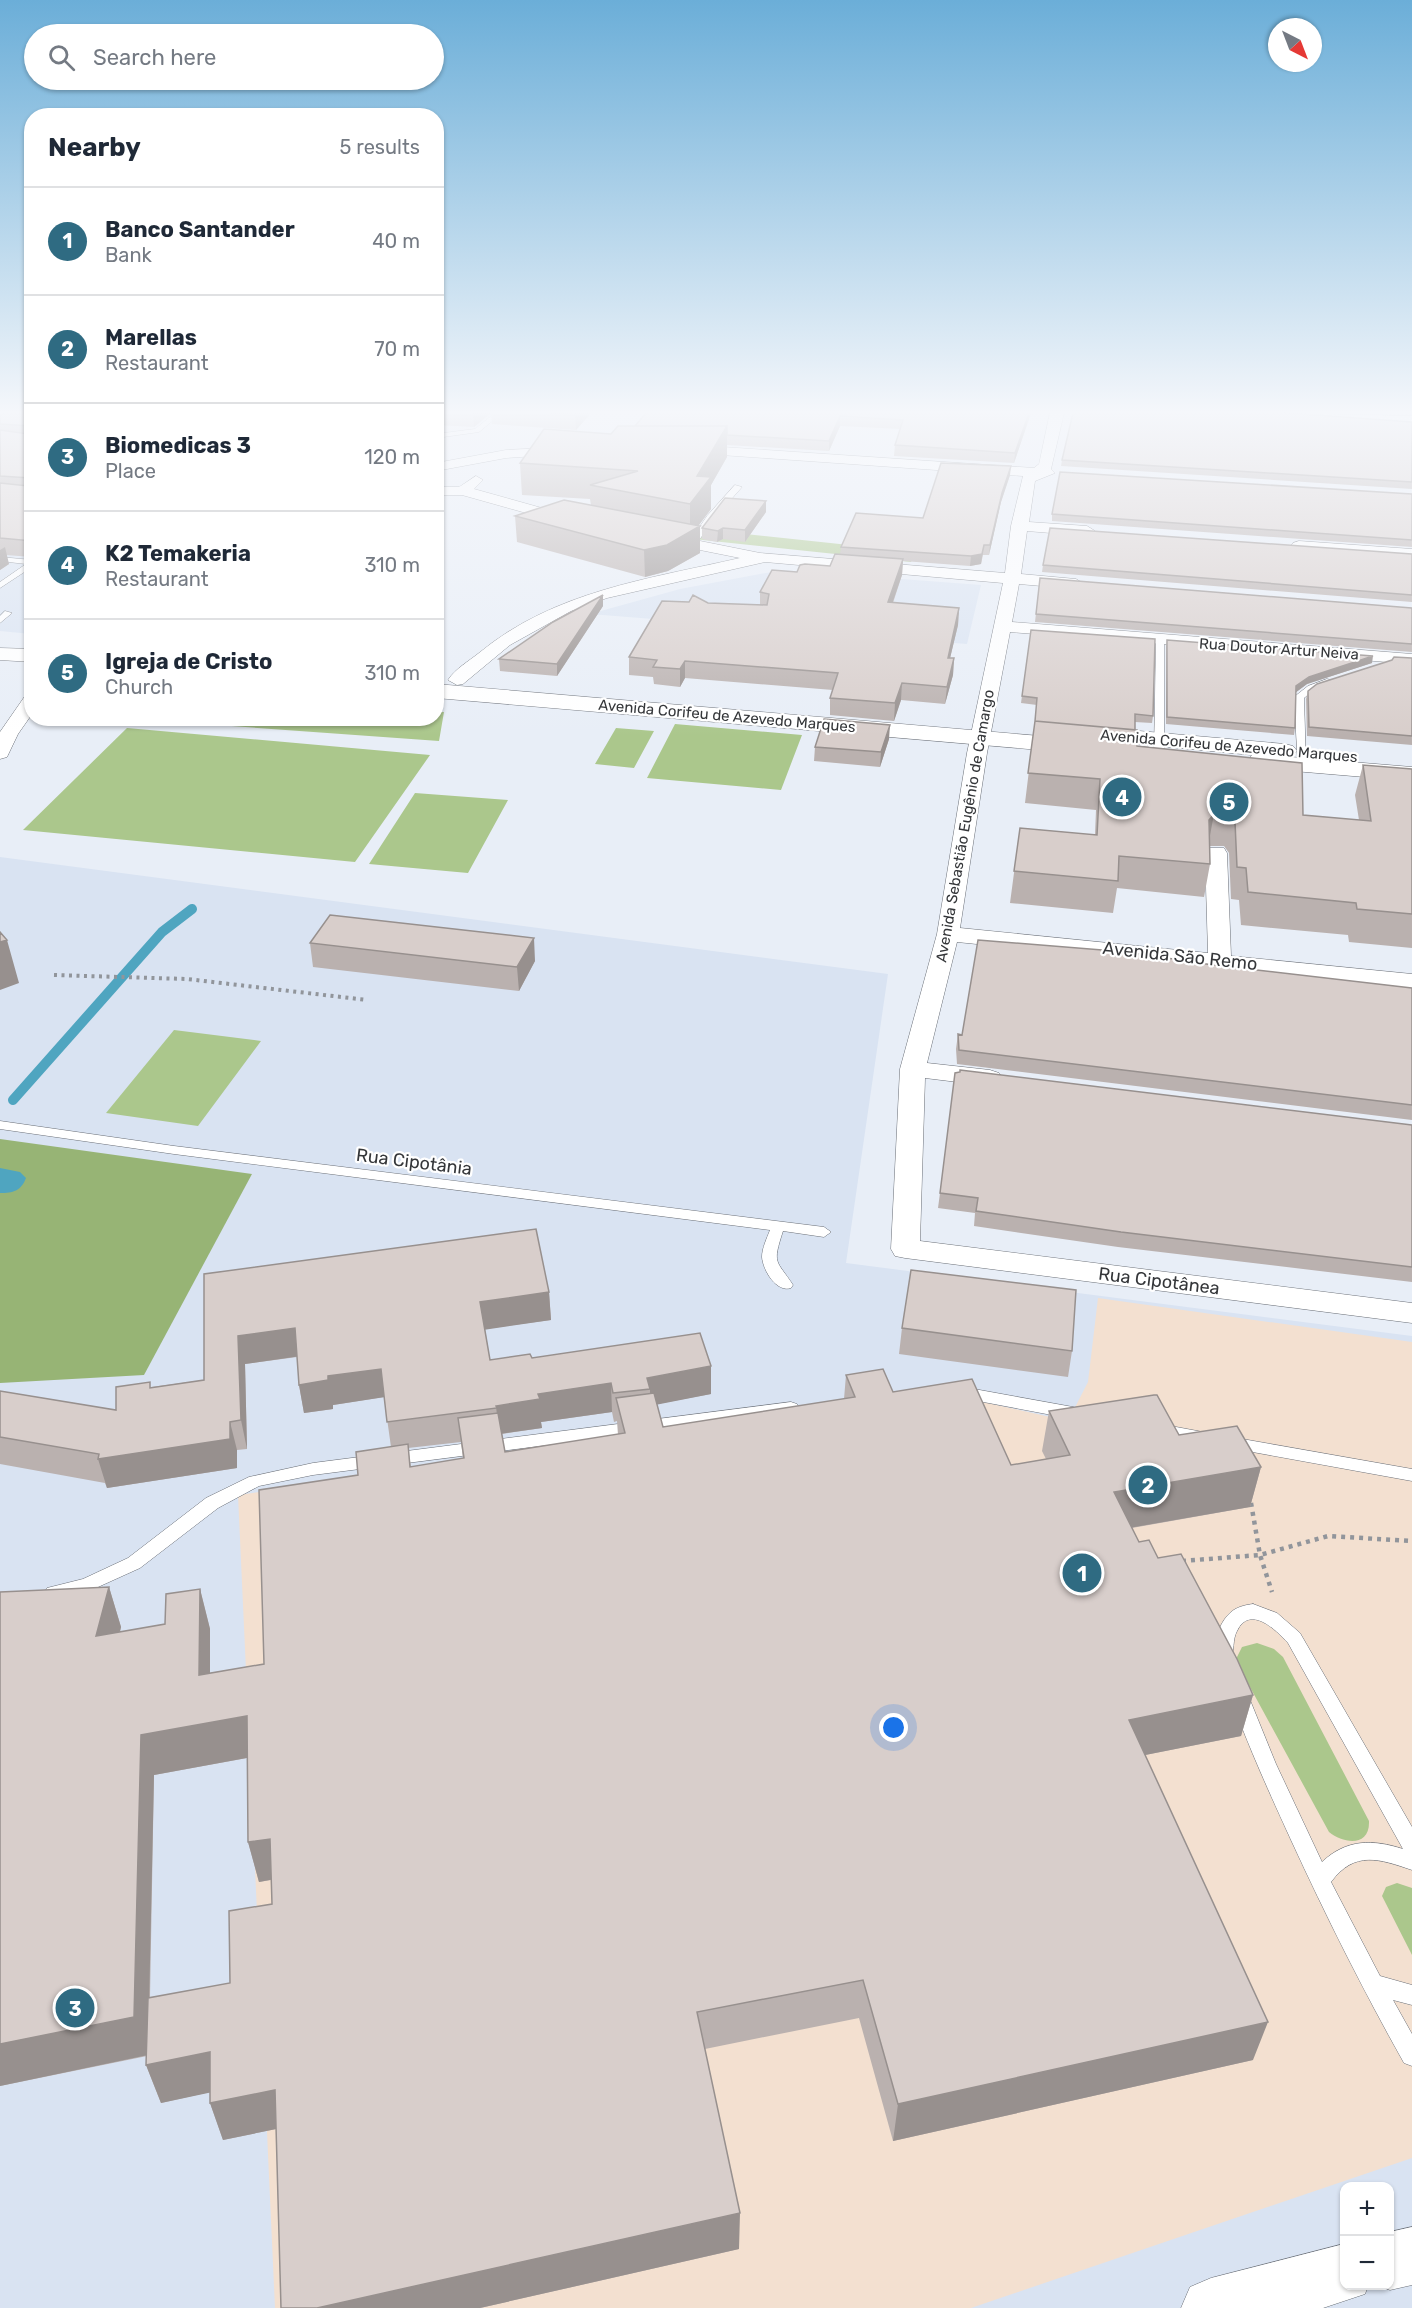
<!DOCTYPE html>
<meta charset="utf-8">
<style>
:root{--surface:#fff;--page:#f2f2f3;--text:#1f2937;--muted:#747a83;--line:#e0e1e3;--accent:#2f6b82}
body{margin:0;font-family:Rubik,sans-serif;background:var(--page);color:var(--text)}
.controls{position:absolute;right:18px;bottom:18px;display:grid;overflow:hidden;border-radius:12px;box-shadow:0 2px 4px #0004}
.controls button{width:54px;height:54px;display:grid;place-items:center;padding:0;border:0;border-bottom:2px solid var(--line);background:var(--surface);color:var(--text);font:30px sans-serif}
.compass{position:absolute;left:1268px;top:18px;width:54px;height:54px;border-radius:50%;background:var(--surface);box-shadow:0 2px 4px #0004;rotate:138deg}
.you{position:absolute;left:894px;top:1728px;width:21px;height:21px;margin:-15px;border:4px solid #fff;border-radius:50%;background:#1a73e8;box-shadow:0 0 0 9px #1a73e833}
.badge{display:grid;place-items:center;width:39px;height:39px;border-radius:50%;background:var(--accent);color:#fff;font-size:20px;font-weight:700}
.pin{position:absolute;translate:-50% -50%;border:3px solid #fff;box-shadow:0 2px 6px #0006}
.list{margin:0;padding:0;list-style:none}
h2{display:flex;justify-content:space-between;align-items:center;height:78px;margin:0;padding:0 24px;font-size:26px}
h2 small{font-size:20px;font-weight:400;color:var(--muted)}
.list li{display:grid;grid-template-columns:39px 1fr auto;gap:18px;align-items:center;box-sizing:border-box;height:108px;padding:0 24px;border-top:2px solid var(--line)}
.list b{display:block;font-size:22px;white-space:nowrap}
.list p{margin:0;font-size:20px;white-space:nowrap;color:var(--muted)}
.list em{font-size:20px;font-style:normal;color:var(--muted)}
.icon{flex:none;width:33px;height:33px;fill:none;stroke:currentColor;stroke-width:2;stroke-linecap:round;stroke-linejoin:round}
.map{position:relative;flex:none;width:1412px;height:2308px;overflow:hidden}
.search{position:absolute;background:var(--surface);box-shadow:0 2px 4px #0004;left:24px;top:24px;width:420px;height:66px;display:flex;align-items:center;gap:15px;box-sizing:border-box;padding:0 21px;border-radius:33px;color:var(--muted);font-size:22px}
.panel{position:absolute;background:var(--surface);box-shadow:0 2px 4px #0004;left:24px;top:108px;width:420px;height:618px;border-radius:24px}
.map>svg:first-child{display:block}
</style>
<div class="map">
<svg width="1412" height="2308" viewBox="0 0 1412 2308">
<rect width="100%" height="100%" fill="#e8eef7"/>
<path fill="#d9e3f2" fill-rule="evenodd" d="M31,413V634L0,631V418Z
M782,570L981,585L967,644L590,614L680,589Z
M0,857L888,974L846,1263L1412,1336V2308H0ZM1344,2186H1390V2286H1344Z"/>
<path fill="#f3e0d0" d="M1098,1298L1412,1342V2158L971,2308H275L238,1495L952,1395L1068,1421L1088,1382Z"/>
<path fill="#abc78c" d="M690,528L915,552L911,562L684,538Z
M437,712H444L439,741L134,719L436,718Z
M675,724L802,735L781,790L647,778Z
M127,728L430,755L355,862L23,830Z
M616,728L654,731L634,768L595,764Z
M415,793L508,800L468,873L369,864Z
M174,1030L261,1041L198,1126L106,1113Z
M1257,1643L1274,1649L1283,1657L1369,1821C1370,1847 1344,1844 1329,1832L1238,1665L1236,1659L1242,1647Z
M1397,1883L1412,1888V1955L1382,1896L1386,1887Z"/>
<path fill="#97b475" d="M0,1139L252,1174L144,1375L0,1383Z"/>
<path fill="#4fa5c0" d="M0,1168L20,1172L26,1178C21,1191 13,1193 0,1193Z"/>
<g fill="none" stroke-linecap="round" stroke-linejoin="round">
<path stroke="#4fa5c0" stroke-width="10" d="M13,1100L162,932L192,909"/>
<g stroke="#6a6f77" stroke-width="1">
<path id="service" d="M495,413H502L479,432L436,438V434L475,429Z
M735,485L742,487L713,520L695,546H689L688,544L707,516Z
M0,557L32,560V567L0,588V582L26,564L0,561Z
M5,611L12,613L0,623V616Z
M1160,636L1164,639V753L1159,756L1154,753L1156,639Z
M1327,679L1335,681L1314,690L1304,698L1306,765L1298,767L1294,697L1308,686Z
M0,1121L174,1146L824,1227L831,1232L824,1237L783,1231C772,1265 776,1259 793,1285L791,1288C777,1293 763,1271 762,1257C762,1248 767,1238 770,1230L174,1154L0,1129Z
M963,1387L1073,1407L1079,1409L1081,1413L1079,1417L1073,1419L957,1397L955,1393L957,1389Z
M791,1402L797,1404L799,1408L797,1412L791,1414L313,1475L259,1486L218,1508L140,1568L87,1592L53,1600L47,1598L44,1593L47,1588L83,1579L128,1558L206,1498L249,1477L313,1463Z
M1160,1424L1203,1432L1209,1434L1211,1438L1209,1442L1203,1444L1154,1434L1152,1430L1154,1426Z
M1231,1437L1412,1469V1481L1225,1447L1223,1443L1225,1439Z
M1253,1604L1277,1613L1300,1633L1412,1827V1870C1379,1859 1355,1850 1331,1882L1380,1976L1412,1985V2005L1393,2000L1412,2034V2066L1404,2063C1363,1990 1326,1916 1291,1840C1270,1794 1249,1748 1232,1701L1234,1695L1241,1693L1248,1695L1276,1764L1322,1862C1346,1839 1373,1839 1403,1849L1288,1643C1276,1630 1250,1604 1237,1631C1232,1640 1235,1651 1230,1659L1224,1662L1218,1659C1211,1645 1219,1623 1230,1613C1236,1607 1245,1605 1253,1604Z"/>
</g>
<g stroke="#6a6f77" stroke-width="1">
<path id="minor" d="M1050,413H1064L1051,469L1055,473L1035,481L1029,522L1087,526L1095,531L1087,536L1027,531L1021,574L1076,579L1084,584L1076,589L1019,584L1012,622L1412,654V664L1010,632L987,753L960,928L1208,953L1205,853L1208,848H1224L1227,853L1231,956L1412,974V988L957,942L927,1063L990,1070L999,1073L1003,1078L999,1083L990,1086L925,1078L920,1241L1412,1303V1323L905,1258L895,1256L891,1249L900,1069L937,934L967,753L1003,583L765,562L607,598L571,611L510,645L463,684L457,685L448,680C455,669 469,661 479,653C554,591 648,579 740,558L660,542L657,539L665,534L760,553L1005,573L1011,526L1023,476L692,453L685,449L692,445L1034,468L1039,464Z
M563,447L570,451L568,454L506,458L436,471V463L506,450Z
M476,476L483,480L474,489L574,517L577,520L569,525L462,495H436V487H459Z
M1299,541L1412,549V559L1293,549L1291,546L1293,543Z
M32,695V714L18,734L7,757L0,759V732L25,696Z"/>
</g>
<g stroke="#6a6f77" stroke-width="1">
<path id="tertiary" d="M1280,413L1412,416V426L1288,418Z
M1412,2227V2285L1390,2290L1379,2286H1390V2232Z
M1344,2244V2286H1368L1365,2294L1323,2308H1181L1190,2287L1211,2278Z"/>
</g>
<g stroke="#6a6f77" stroke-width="1">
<path id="primary" d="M0,648L32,649V662L0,660Z
M436,684L1075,739L1083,741L1087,746L1083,751L1075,753L436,698Z
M1094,727L1285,744L1293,746L1297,751L1291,757L1412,767V781L1258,768L1250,766L1246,761L1252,755L1086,739L1082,734L1086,729Z"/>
</g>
<path stroke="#91959b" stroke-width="4" stroke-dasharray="3 4.5" stroke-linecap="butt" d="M54,975L187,979L367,1000"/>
<path stroke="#91959b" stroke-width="4.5" stroke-dasharray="4 5" stroke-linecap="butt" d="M1251,1503L1260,1555L1272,1592
M1182,1561L1260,1555L1328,1536L1412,1541"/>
<use href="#service" fill="#fff" fill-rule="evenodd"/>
<use href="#minor" fill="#fff" fill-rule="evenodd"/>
<use href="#tertiary" fill="#fff" fill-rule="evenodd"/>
<use href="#primary" fill="#fff" fill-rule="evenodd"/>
</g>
<path fill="#bab1af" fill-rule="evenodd" d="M0,413H32V557L6,555L9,564L0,570Z
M436,413H491L474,427L436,425Z
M491,413H591L576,430L492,424Z
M646,413H1031L1014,463L894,456L895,445L900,429L840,426L829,451L727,445V457L711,485V509L698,526L700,553L668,571L645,577L517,542L515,516L591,505L590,499L522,495L520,463L635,426Z
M1367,413H1412V414Z
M1289,414L1412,422V489L1061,466L1062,460Z
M1010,475L1001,502L989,555H983L981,564L970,566L903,561L902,575L893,603L959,608L958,625L950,658H954L953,675L945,704L901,700L894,721L830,715V698L833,690L685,678L680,687L654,684L653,677L629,675V657L708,603L760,605V592L797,572L830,566L840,554L841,547L923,518Z
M1412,494V547L1052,521V514Z
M766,512L745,542L723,539L717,542L702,539V528Z
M1412,554V602L1042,572L1043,565Z
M1040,578L1412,608V652L1035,622Z
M603,595V606L557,676L500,671L499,659Z
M1031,630L1153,716L1152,723L1135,722V730L1137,746L1303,815L1359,820L1355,795L1363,765L1412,769V948L1349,942L1348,935L1241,925L1239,900L1231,899L1229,853L1224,846H1210V864L1204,897L1117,888L1113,913L1010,903L1020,828L1095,835L1096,810L1025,803L1037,705L1021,703Z
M1167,640L1372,663L1307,684L1296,692L1295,728L1294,735L1166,724V647Z
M1412,658V745L1307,736L1306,699L1308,691Z
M889,739L880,767L814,761L815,747Z
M310,943L535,961L519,991L313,967Z
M1213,965L1412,988V1120L957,1064L956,1049L958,1034L962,1035Z
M1412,1125V1282L1118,1247L974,1226L975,1213L938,1208L940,1193Z
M204,1274L549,1292L551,1320L485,1329L490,1360L532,1358L711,1394L657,1404L663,1427L844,1399L846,1375L893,1392L1011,1465L1046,1459L1042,1451L1049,1411L1179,1435L1261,1467L1250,1507L1132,1528L1139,1542L1158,1558L1253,1695L1241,1736L1145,1755L1253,2060L893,2141L859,2018L705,2049L739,2249L480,2308H281L276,2129L223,2140L210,2103V2092L161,2103L146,2065L147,2056L0,2086V1592L109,1587L121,1627L120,1632L165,1624L200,1589L210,1629V1673L264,1664L358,1475L391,1447L384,1397L333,1405V1409L304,1413L299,1385L297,1357L245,1364L247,1449L237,1450V1468L107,1488L105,1483L0,1464V1391L116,1410L151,1387L204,1380ZM612,1412L614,1422L617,1421L618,1435L505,1452L502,1434L542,1428L541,1422ZM461,1442L463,1459L411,1467L408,1448ZM247,1758L248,1842L259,1882L271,1880L272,1904L230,1983L150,1998L154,1775Z
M902,1328L1072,1351L1068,1377L899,1354Z"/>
<path fill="#97908e" d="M473,413H491L474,427Z
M577,413H591L576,430L575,415Z
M1029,413H1031L1014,463L1015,453Z
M840,416V426L829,451V441Z
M727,426V457L711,485V509L696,529L700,526V553L668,571L645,577L644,550L690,532V504L697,476Z
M1011,466L1010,475L1001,502L989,555L990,545L1002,493Z
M766,501V512L745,542V530Z
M723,528V539L717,542L718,531Z
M984,545L981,564L970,566L971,556Z
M5,547L9,564L0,570V550Z
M903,559L902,575L887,619L888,602Z
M603,595V606L557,676V664Z
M959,608L958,625L946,675L948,658Z
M1373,656L1372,663L1307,684L1295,693L1296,686L1309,677Z
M954,658L953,675L945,704L947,687Z
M685,661V678L680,687V669Z
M902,683L901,700L894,721L895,703Z
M890,725L889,739L880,767L881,752Z
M1214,814L1208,846L1209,820Z
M534,938L535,961L519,991L517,967Z
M7,940L19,983L0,990V942Z
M549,1292L551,1320L483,1330L480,1302Z
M295,1328L301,1356L245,1364L247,1449L241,1420L238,1336Z
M711,1366V1394L650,1406V1389L647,1378Z
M381,1369L385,1397L333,1405V1409L304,1413L299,1385L328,1376Z
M611,1383L612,1412L541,1422L542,1428L499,1434L496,1406L538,1394Z
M230,1422L237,1450V1468L107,1488L98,1459Z
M1261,1467L1250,1507L1106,1532L1114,1492Z
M109,1587L121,1627L109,1676L96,1636Z
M200,1589L210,1629V1715L199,1675Z
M1253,1695L1241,1736L1120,1760L1129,1720Z
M247,1716L257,1756L154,1775L148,2055L0,2086V2044L141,1735Z
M270,1839L280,1878L259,1882L248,1842Z
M1268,2022L1253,2060L893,2141L898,2104Z
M210,2052L222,2090L161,2103L146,2065Z
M275,2090L286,2127L223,2140L210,2103Z
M740,2213L739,2249L480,2308H317Z"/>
<path fill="#d8cecb" stroke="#97908e" stroke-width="1.5" d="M4,413H32V541L0,538V483L28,486L30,478L0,476V430L28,434L30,426L0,424V415Z
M548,413H577L575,415Z
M646,413H1029L1015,453L895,445L903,420L840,416L829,441L727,435V426H635Z
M1073,413H1288L1412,422V482L1062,460Z
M618,426H727L697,476L711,477L690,504L590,485L638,471L520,463L544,429L611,434Z
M941,463L1011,466L1002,493L990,545H984L982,554L971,556L841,547L856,513L923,518Z
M1060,472L1412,494V540L1052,514Z
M725,498L766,501L745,530L723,528L718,531L702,528Z
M564,500L700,526L667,545L644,550L515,516Z
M1050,528L1412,554V595L1043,565Z
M835,554L903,559L888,602L959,608L948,658H954L947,687L902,683L895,703L830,698L838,673L685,661L680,669L653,667L657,660L629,657L662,601L689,602L693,595L708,603L767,605L769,594L760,592L772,570L797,572L800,565L805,564L830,566Z
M1040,578L1412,608V644L1036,614Z
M603,595L557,664L499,659L553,622Z
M1031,630L1155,639L1153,716L1135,714V730L1035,721L1037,698L1022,696Z
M1167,640L1373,656L1309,677L1296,686L1295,728L1167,717Z
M1394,657L1412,658V736L1309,727L1308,691L1317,684L1392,660Z
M824,719L890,725L881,752L815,747Z
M1035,721L1137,730V746L1302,763L1303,815L1371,821L1363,765L1412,769V914L1357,909L1356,903L1248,892L1246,868L1237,867L1235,822L1230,814H1214L1209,820L1210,864L1119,856L1118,881L1014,871L1020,828L1097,835L1100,779L1028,773Z
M330,915L534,938L517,967L310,943Z
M0,932L7,940L0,942Z
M978,940L1127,952L1213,965L1412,988V1105L959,1050L958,1034L962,1035Z
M960,1070L1412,1125V1267L1121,1232L976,1211L978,1198L940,1193L955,1073L960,1072Z
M536,1229L549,1292L480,1302L490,1360L530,1354L532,1358L700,1333L711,1366L647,1378L650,1389L613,1393L611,1383L538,1394L540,1399L496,1406L497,1408L387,1422L381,1369L328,1376V1380L299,1385L295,1328L238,1336L241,1420L230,1422V1439L98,1459L99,1454L0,1437V1391L116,1410V1387L150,1382V1388L204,1380V1274Z
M911,1270L1076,1290L1072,1351L902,1328Z
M883,1369L893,1392L972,1379L1011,1465L1070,1455L1049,1411L1154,1395H1157L1179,1435L1237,1426L1261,1467L1114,1492L1139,1542L1149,1540L1158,1558L1181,1554L1237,1659L1253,1695L1129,1720L1268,2022L898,2104L863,1980L697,2012L740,2213L317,2308H281L275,2090L210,2103V2052L146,2065L148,1998L230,1983L229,1911L272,1904L270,1839L248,1842L247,1716L141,1735L134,2017L0,2044V1592L109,1587L96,1636L165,1624L166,1594L200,1589L199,1675L264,1664L259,1490L358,1475L356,1452L408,1444L410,1467L464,1458L458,1418L498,1413L505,1452L625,1433L616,1398L654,1393L663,1427L855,1397L846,1375Z"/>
<linearGradient id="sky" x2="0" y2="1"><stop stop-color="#6baed8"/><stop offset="0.56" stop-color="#f5f7fb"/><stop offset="1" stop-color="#f5f7fb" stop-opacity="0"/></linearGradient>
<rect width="1412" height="736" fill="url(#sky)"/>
<g text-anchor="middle" stroke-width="4.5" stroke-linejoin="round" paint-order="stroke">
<g font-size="15" fill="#35373a" stroke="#fff">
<text transform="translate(1279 649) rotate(4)" y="5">Rua Doutor Artur Neiva</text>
<text transform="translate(727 716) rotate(5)" y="5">Avenida Corifeu de Azevedo Marques</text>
<text transform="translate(1229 746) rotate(5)" y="5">Avenida Corifeu de Azevedo Marques</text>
<text transform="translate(965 826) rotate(-80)" y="5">Avenida Sebastião Eugênio de Camargo</text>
</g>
<g font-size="18" fill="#35373a" stroke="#fff">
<text transform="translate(1180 956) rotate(6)" y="6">Avenida São Remo</text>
<text transform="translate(414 1162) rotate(7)" y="6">Rua Cipotânia</text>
<text transform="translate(1159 1281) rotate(7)" y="6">Rua Cipotânea</text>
</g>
</g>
</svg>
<div class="controls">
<button>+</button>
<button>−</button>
</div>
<svg class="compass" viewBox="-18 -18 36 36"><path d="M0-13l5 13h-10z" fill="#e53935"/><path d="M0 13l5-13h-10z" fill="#747a83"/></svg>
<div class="you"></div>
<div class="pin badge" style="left:1082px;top:1573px">1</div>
<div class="pin badge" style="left:1148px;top:1485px">2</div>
<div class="pin badge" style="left:75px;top:2008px">3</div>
<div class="pin badge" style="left:1122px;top:797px">4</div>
<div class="pin badge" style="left:1229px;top:802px">5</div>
<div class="search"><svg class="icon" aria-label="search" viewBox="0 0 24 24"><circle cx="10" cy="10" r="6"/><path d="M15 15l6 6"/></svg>Search here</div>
<section class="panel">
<h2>Nearby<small>5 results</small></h2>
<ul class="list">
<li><span class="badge">1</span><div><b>Banco Santander</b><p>Bank</p></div><em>40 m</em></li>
<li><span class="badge">2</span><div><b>Marellas</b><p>Restaurant</p></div><em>70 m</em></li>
<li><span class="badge">3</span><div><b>Biomedicas 3</b><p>Place</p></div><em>120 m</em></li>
<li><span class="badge">4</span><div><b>K2 Temakeria</b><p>Restaurant</p></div><em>310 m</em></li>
<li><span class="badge">5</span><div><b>Igreja de Cristo</b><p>Church</p></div><em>310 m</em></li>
</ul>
</section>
</div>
